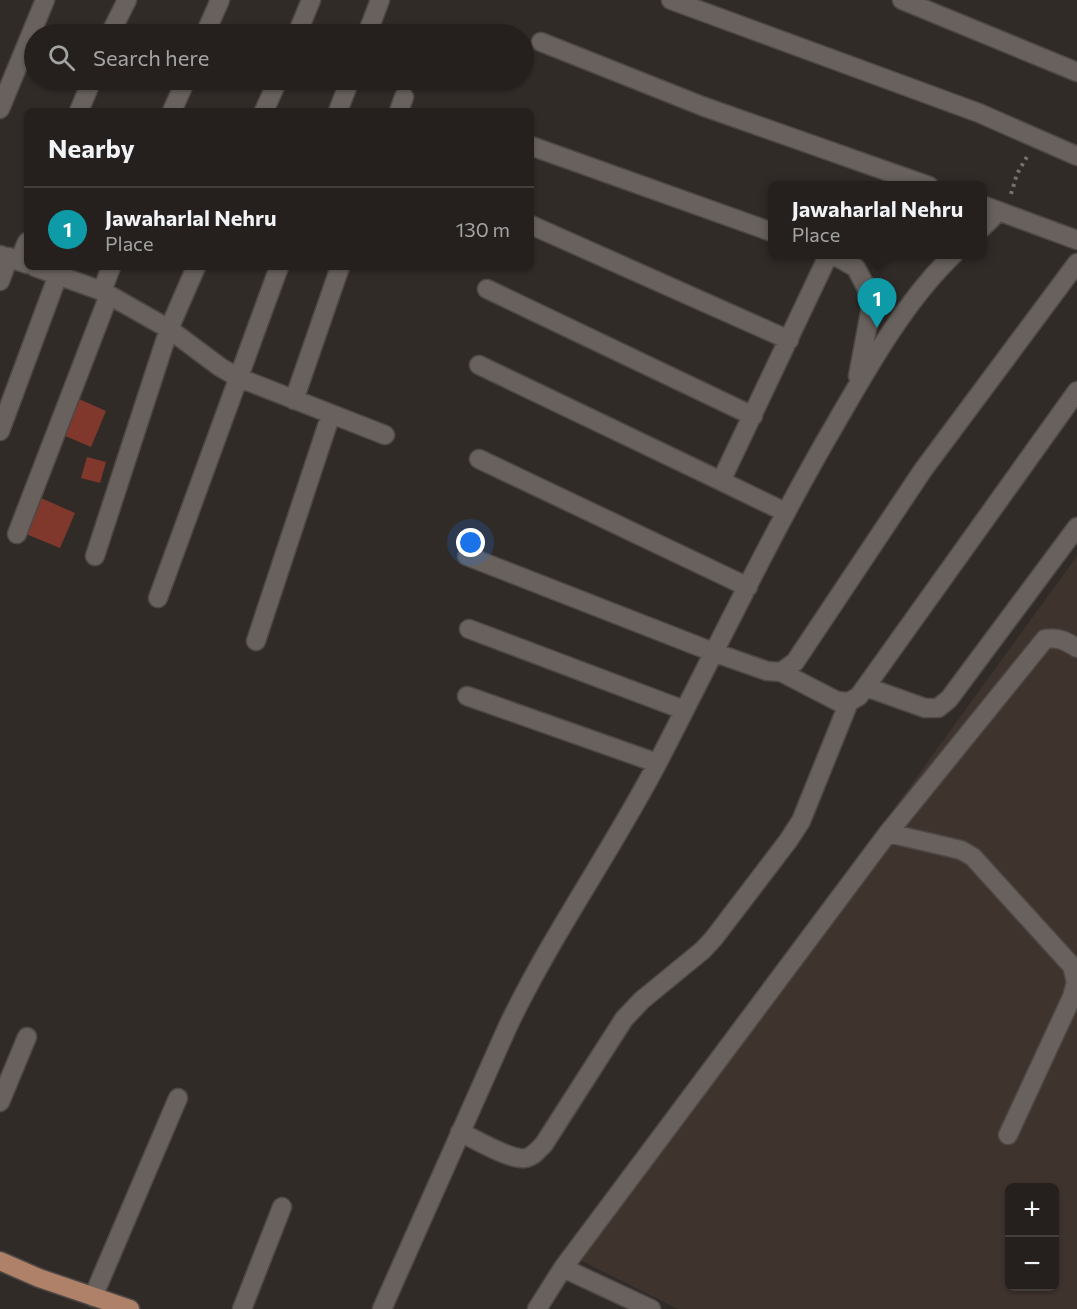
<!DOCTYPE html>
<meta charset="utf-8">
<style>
:root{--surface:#25201e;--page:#312d2b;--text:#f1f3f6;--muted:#a3a3a4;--line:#423e3c;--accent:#98b6fd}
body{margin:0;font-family:Commissioner,sans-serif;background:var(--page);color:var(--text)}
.controls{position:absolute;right:18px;bottom:18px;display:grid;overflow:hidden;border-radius:9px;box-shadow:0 2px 4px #0004}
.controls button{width:54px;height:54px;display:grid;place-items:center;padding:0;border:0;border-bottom:2px solid var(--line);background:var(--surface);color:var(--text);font:30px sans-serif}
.you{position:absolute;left:471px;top:543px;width:21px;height:21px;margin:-15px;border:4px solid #fff;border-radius:50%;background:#1a73e8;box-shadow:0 0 0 9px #1a73e833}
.badge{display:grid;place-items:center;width:39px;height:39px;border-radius:50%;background:var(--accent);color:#fff;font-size:20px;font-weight:700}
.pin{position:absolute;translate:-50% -50px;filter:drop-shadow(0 2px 3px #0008)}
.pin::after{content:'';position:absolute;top:32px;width:21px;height:18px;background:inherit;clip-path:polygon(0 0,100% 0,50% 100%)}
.popup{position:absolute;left:768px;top:181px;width:219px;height:78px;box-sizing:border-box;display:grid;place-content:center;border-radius:9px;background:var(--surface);filter:drop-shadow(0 2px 4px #0005);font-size:20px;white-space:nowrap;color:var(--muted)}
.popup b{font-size:22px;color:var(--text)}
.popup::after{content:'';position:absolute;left:50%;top:100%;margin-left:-12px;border:12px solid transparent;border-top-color:var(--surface)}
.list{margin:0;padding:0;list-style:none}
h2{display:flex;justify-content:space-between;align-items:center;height:78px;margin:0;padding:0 24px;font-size:26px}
h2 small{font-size:20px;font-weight:400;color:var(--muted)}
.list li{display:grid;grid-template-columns:39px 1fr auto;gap:18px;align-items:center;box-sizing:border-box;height:84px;padding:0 24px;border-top:2px solid var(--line)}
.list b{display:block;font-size:22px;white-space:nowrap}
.list p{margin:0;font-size:20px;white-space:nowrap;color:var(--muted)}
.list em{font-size:20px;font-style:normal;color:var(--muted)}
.icon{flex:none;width:33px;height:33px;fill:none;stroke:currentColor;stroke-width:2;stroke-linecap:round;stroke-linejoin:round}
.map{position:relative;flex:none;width:1077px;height:1309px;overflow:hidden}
.search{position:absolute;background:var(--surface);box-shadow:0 2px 4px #0004;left:24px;top:24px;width:510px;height:66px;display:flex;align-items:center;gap:15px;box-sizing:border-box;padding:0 21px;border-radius:33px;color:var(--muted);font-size:22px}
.panel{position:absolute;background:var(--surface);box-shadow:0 2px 4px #0004;left:24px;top:108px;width:510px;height:162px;border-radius:9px}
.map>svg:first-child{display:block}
</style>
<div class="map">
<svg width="1077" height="1309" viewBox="0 0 1077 1309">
<rect width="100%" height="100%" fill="#312b28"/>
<path fill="#3f332d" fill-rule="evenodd" d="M1077,556V1309H678L570,1255ZM1010,1188H1054V1286H1010Z"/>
<path fill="#80372c" d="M79,399L106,411L91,447L63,435Z
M87,457L106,462L100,483L81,478Z
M41,498L75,513L60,548L26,534Z"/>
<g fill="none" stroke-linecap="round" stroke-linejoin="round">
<g stroke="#4d4845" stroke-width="21">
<path id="minor" d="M671,0L979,113L1077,156
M902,0L1077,72
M110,34L127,0
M205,34L220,0
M297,34L311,0
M367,34L380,0
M541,42L702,106L929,186
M0,109L45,0
M79,111L92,80
M172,111L186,80
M264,111L278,80
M338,111L350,80
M399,111L404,97
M531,146L772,232
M982,205L1077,240
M531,225L789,340
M982,228L999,211
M832,254L856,268L866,287L871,307L858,376
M0,255L27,264
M19,261L27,242
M35,267L102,291L169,329L220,367L237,377L385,435
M0,281L9,257
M487,289L753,416
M102,291L111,267
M479,365L721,481
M294,400L340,267
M0,431L58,275
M479,459L748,587
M785,512L721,481L829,254
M17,534L109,295
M95,556L169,329L196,267
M467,556L713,652L767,671L781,672L795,662L923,470L1077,263
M158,598L279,267
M469,629L684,710
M256,641L331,414
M781,672L837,701L849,702L859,696L1077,391
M866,687L925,708H938L949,699L1077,527
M467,696L657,763
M888,833L961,850L973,857L1072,966L1076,982L1072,997L1008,1135
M0,1102L27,1037
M460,1132C475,1139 511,1161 526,1158C534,1156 538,1150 544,1144L624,1019L642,1000L703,950L714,938L788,841L801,821L849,702
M563,1268L651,1309
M93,1297L178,1098
M242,1309L282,1207
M382,1309L508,1026C552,934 611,852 658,762C717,648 772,532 837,421C870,364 906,300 954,254
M537,1309L563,1268L888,833L1045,639C1059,637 1066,641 1077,648"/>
</g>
<g stroke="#4d4845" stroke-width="21">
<path id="major" d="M0,1261L39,1278L130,1309"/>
</g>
<path stroke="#76706e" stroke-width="4" stroke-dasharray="3 4.5" stroke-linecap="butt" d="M1011,194L1017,174L1028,155"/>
<use href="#minor" stroke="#68615d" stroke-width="18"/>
<use href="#major" stroke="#af8168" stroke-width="18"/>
</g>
</svg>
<div class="controls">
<button>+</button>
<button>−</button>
</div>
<div class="you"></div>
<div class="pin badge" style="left:877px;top:328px;background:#0f9aa8">1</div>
<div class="popup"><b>Jawaharlal Nehru</b>Place</div>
<div class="search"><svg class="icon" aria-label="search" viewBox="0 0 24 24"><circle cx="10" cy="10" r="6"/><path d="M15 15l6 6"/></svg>Search here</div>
<section class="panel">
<h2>Nearby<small></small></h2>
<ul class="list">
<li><span class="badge" style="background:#0f9aa8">1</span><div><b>Jawaharlal Nehru</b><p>Place</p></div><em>130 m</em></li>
</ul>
</section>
</div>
